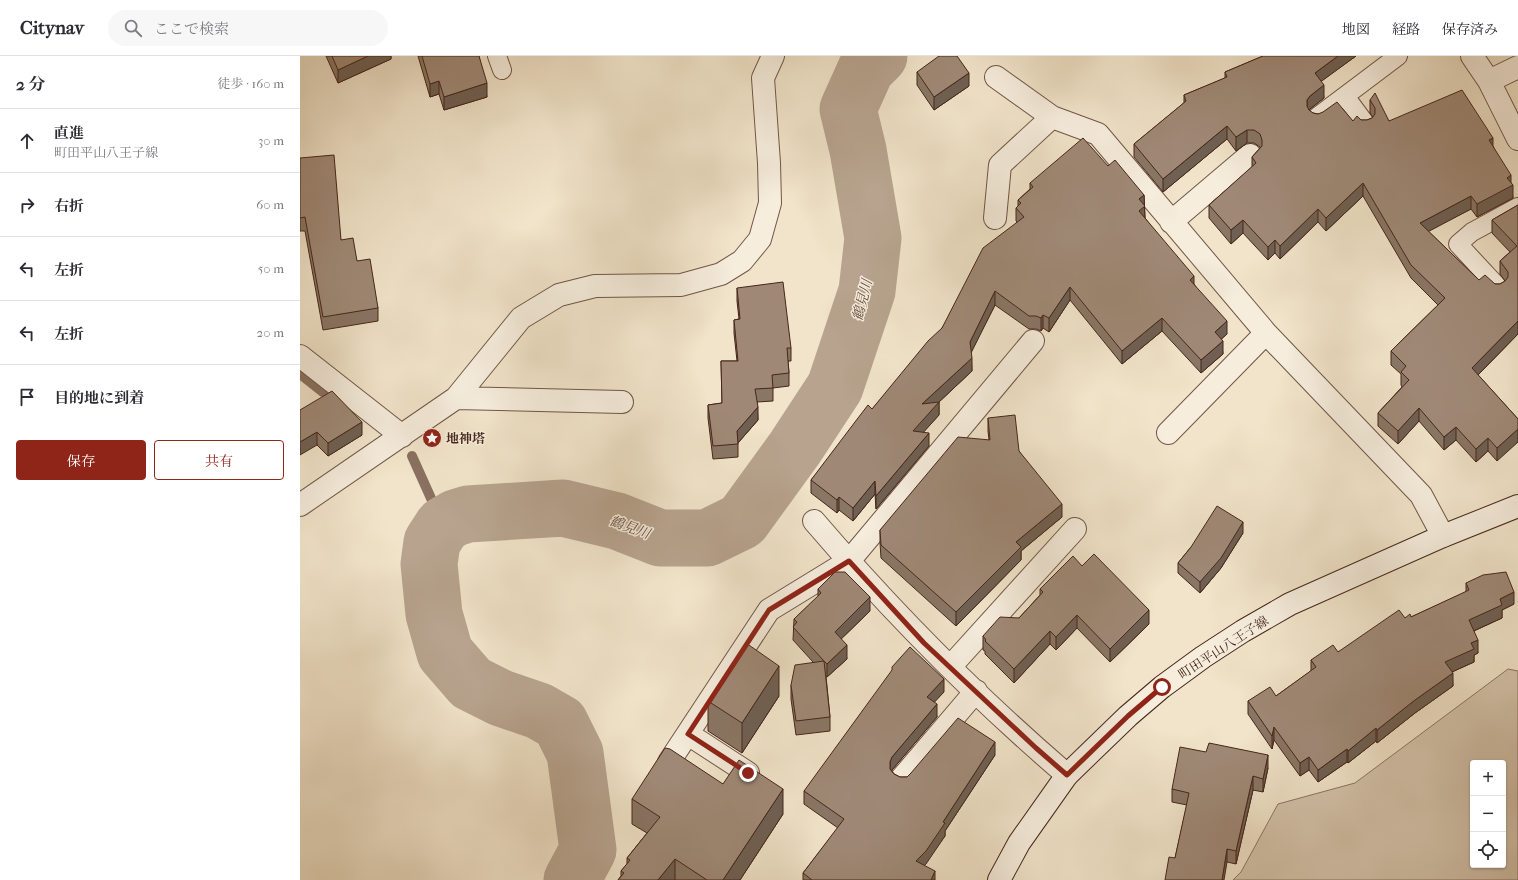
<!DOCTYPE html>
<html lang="ja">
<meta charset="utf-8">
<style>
:root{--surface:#fff;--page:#f7f7f7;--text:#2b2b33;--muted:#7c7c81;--line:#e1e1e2;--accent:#8f2418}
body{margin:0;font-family:"IM FELL French Canon","Noto Serif JP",serif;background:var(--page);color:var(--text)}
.controls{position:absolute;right:12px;bottom:12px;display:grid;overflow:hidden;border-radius:4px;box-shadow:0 1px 3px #0004}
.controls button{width:36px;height:36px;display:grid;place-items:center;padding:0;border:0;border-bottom:1px solid var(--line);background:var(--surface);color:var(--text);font:20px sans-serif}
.stop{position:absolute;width:12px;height:12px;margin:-9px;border:3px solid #8f2418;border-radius:50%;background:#fff}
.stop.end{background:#8f2418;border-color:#fff;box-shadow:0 1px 4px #0008}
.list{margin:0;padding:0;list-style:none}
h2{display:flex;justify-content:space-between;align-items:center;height:52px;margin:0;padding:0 16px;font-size:17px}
h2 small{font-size:13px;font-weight:400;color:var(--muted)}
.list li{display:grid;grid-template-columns:26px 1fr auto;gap:12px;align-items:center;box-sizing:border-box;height:64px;padding:0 16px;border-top:1px solid var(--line)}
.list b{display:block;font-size:15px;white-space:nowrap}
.list p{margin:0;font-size:13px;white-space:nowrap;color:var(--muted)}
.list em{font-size:13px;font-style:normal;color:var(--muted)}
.actions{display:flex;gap:8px;padding:12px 16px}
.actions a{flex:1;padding:9px 0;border:1px solid var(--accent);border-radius:4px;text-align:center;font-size:14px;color:var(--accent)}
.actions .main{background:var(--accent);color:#fff}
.icon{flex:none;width:22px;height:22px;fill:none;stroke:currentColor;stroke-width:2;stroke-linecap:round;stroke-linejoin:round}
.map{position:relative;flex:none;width:1218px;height:824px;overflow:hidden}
header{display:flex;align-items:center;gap:24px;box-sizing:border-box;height:56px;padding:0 20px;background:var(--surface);border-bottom:1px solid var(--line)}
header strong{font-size:19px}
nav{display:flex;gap:22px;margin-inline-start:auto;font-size:14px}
.search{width:280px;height:36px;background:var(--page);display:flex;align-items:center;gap:10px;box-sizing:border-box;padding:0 14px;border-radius:22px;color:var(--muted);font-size:15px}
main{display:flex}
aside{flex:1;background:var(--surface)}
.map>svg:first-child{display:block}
</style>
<header>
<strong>Citynav</strong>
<div class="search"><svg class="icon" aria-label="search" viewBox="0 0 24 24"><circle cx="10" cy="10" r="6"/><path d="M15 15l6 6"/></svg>ここで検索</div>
<nav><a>地図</a><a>経路</a><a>保存済み</a></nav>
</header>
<main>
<aside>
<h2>2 分<small>徒歩 · 160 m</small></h2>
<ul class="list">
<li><svg class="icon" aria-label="ahead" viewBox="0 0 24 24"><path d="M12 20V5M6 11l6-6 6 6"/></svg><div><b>直進</b><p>町田平山八王子線</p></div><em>30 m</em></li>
<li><svg class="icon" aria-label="right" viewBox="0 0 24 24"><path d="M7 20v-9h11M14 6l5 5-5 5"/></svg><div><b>右折</b></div><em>60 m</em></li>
<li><svg class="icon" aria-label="left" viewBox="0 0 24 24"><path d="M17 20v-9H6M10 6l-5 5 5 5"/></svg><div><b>左折</b></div><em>50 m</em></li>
<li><svg class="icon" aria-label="left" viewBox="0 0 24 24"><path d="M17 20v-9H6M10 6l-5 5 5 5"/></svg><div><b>左折</b></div><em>20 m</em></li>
<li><svg class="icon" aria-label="arrive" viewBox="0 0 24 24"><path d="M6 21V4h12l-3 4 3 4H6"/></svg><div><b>目的地に到着</b></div></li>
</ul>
<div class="actions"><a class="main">保存</a><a>共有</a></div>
</aside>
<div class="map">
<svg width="1218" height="824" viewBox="0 0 1218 824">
<rect width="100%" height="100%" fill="#f1e4ca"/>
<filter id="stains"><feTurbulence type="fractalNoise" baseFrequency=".005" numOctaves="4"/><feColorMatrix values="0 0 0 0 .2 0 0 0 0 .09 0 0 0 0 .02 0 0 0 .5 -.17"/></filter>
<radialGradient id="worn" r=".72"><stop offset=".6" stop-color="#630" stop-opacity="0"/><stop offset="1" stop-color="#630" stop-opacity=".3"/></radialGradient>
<path fill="#d4c4ac" stroke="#8d7564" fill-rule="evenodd" d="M1208,613L1218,615V824H933L941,816L978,748L1055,727ZM1173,707H1203V809H1173Z"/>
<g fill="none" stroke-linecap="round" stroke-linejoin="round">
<path stroke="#8a7160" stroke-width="10" d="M0,318L23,336
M112,400L143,469"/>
<path stroke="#b7a38e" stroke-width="57" d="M272,824L288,794L275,697L260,667L239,655L201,642L171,627L145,597L134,558L129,508L132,486L143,469L155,462L168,458L263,452L317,465L360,482H407L442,465L495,392L535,331L567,235L573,182L558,94L548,53L566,13L579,0"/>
<g stroke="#715647" stroke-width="20">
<path id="lane" d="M197,0L202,14
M1045,40L1065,67
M1017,61L1098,0
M1198,231L1158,188L1172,176L1218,151"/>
</g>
<g stroke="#715647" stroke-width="24">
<path id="street" d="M1172,0L1189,25L1218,83
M696,21L752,61L798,78L966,277L1121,439L1143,480
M1189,25L1218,11
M695,162L700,109L752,61
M871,166L950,99
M0,300L102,380
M156,342L322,346
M868,377L966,277
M0,449L156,342L221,262L259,239L295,230L381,229L421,218L442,205L460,183L470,147L469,107L463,22L473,0
M514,465C592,556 676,641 767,719
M650,611L775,473
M388,678L448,717
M369,706L469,554L549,505L733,285
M602,722L676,635"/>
</g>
<g stroke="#46261b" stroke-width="24">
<path id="secondary" d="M699,824L719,787L767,719L828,660L862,631L903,601L943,575L990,548L1143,480L1218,450"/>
</g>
<use href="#lane" stroke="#f6eddd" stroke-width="18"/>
<use href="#street" stroke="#f6eddd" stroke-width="22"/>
<use href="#secondary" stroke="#f6eddd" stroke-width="22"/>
</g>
<path fill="#897665" stroke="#46261b" d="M26,0H91V3L38,27Z
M118,0H179L187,41L144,54L139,38L130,41Z
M963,0H1056L1021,25L1024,42L1010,53L1009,55L1013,57L1053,65L1061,64H1067L1072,62L1073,61L1070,57V44L1089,65L1193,90L1211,128L1213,142L1177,161L1171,153L1128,175L1179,224L1195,228H1200L1205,225L1200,218V205L1210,196L1192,177V164L1218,149V278L1178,319L1218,363L1197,405L1188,395L1176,406L1156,384L1144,394L1119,365L1098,388L1078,370V357L1102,331L1101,329V318L1091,309V295L1138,249L1111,222L1063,140L1026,175L1018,166L980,203L975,197L968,204L943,177L931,188L909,162V149L952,111V101L960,92V91L954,87H947L936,95L927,83L863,136L834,101V88L884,47V39L925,22V16Z
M617,16L669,30L634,54L617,29Z
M0,102L41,184L57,205L78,252V265L23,274L5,175H0Z
M808,110L844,139L845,162L894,228L927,278L921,283L923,298L901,317L862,275L822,308L770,244L749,276L743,272L741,275L736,273H729L695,249L671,296L672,315L639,346V359L623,376L629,390L576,453L575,438L553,465L539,454L537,457L511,437V424L642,272L717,166L716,165V152L718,150V144L730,133V127Z
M437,232L491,292V305H488L489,317V330L473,332V345L457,346L458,364L438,387V401L413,403L408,362V349L422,347L421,305H437L434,277V264L439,263L437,245Z
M0,354L62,379L28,400L17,389Z
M688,362L719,395L762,461L721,495V504L656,570L581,502L580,487V474L689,384L688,375Z
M943,477L921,512L900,537L878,517V507L891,491Z
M782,510L849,568L810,606L777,572L756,594L750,588L714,627L685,598V595L683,594V580L719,562L740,539V533Z
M1166,527L1214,548L1202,554V562L1174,575L1178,597L1174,599V606L1152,616L1153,630L1115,657L1077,687L1076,685L1048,707L1047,706L1018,726L1009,714L1000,720L974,684L972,693L948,658V645L976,640L1011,615V604L1038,596L1105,562L1111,561L1166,536Z
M518,533L570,555L541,583L547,603L527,621L526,620L530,661V675L496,679L491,643V629L513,606L493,584L494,563L518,541Z
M644,636L634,646L637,661L592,714V715L594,718L600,721H607L695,699L645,775V780L624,809L635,824H503V817L538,772L504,748V735Z
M479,640L442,697L408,675V645Z
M968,712L963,736L953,734L936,808L927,806L875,802L887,749L872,746V733Z
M423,728L483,758L440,824H318L321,820V815L327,808V802L347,777L332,768V743Z"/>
<path fill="#6f6053" stroke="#46261b" d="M68,0H91V3L38,27V14Z
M1038,0H1056L1015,30V17Z
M669,17V30L634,54V41Z
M139,25V38L130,41V28Z
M187,27V41L144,54V41Z
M1024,29V42L1010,53L1007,57V44L1010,40Z
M927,70V83L863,136V123Z
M947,74V87L936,95V81Z
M1193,82V95L1189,84Z
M1211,119V129H1213V142L1177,161V148L1207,122Z
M1063,127V140L1026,175V162Z
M844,139L845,163L839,168V143Z
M1171,140V153L1120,180V167Z
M1018,153V166L980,203V190Z
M943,164V177L931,188V174Z
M975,184V197L968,204V191Z
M894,220V234L890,224Z
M770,231V244L749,276V262Z
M695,235V249L670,299V286Z
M743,259V272L741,275V262Z
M862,262V275L822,308V295Z
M927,265V278L915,289V276Z
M1218,265V278L1172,325V312Z
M923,285V298L901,317V304Z
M672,302V315L639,346V359L613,388V375L622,348Z
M458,351V364L437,388V375Z
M1119,352V365L1098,388V375Z
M62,366V379L28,400V387Z
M1156,371V384L1144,394V381Z
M1218,373V386L1197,405V392Z
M17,376V389L0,399V386Z
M629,377V390L576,453V440Z
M1188,382V395L1176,406V393Z
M575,425V438L553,465V452Z
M539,441V454L537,457V444Z
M762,448V461L721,495V504L656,570V556L716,486Z
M943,466V477L921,512L900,537V526Z
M1214,536V548L1202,554V562L1169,577V564L1200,543Z
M570,541V555L535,589V576Z
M849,554V568L810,606V593Z
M777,559V572L756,594V581Z
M750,575V588L714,627V613Z
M1178,584V597L1174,599V606L1145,619V606L1171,587Z
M547,589V603L527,621V608Z
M479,610V640L442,697V667Z
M1153,617V630L1115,657L1077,687V674L1115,644Z
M644,623V636L627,654V641Z
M637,648V661L592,714L590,719V706L592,701Z
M974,671V684L972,693V680Z
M1076,672V685L1048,707V695Z
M695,686V699L645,775V780L626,808L616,818V805L643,766Z
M1047,693V706L1018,726V714Z
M968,699V712L963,736V723Z
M1009,701V714L1000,720V707Z
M953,720V734L936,808V795Z
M483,733V758L440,824H423Z
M927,793V806L924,824H922Z
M375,803V824H358Z
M635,815V824H631Z"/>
<path fill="#9f8976" stroke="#46261b" d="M32,0H68L38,14Z
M122,0H179L187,27L144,41L139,25L130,28Z
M639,0H657L669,17L634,41L617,16Z
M963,0H1038L1015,17L1024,29L1010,40L1007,44V50L1009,54L1013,57L1018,58L1023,56L1037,46L1053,65L1057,60L1061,64H1067L1072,62L1075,58V52L1070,44L1075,37L1089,65L1162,34L1193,82L1189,84L1211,119L1207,122L1213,129L1177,148L1171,140L1120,167L1179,224L1185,219L1195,228H1200L1205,225L1208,221V216L1200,205L1217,190L1192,164L1218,149V265L1172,312L1218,363V373L1197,392L1188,382L1176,393L1156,371L1144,381L1119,352L1098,375L1078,357L1109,324L1101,316L1106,310L1091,295L1145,242L1111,209L1063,127L1026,162L1018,153L980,190L975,184L968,191L943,164L931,174L909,149L956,107L952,101L962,90V84L960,78L954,74H947L936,81L927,70L863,123L834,88L886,45L884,39L927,21L925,16Z
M783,82L808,110L815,104L844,139L839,143L845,150L839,155L894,220L890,224L927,265L915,276L923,285L901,304L862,262L822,295L770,231L749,262L743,259L741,262L736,260H729L695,235L670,286L672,302L622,348L639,346L613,375L629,377L576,440L575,425L553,452L539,441L537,444L511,424L558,362L568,349L572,353L628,285L642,272L683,192L724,161L716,152L721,147L718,144L733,131L730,127Z
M34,99L41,184L53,182L57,205L70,203L78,252L23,261L5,161L0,162V102Z
M483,226L491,292H487L489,317L472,319L473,332L455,333L458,351L437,375L438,388L413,390L408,349L422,347L421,305H438L434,264L440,263L437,232Z
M32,335L62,366L28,387L17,376L0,386V354Z
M715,359L719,395L762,448L716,486L721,491L656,556L581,489L580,474L658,381L690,384L688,362Z
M917,450L943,466L921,502L900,526L878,507L891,491Z
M794,498L849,554L810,593L777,559L756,581L750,575L714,613L685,585L686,584L683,580L700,561L719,562L743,536L740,533L773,500L782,510Z
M535,516H545L570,541L535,576L547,589L527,608L524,605L530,661L496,665L491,629L495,609L524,605L493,571L497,566L494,563L521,537L518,533Z
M1206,516L1214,536L1200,543L1202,549L1169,564L1178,584L1171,587L1174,593L1145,606L1153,617L1115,644L1077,674L1076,672L1048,695L1047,693L1018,714L1009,701L1000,707L974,671L972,680L948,645L970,631L976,640L1016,611L1011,604L1033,589L1038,596L1099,554L1105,562L1110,558L1111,561L1169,534L1166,527L1183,519Z
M446,587L479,610L442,667L408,645Z
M610,591L644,623L627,641L637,648L592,701L590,706V713L594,718L600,721H607L611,717L658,662L695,686L643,766L645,767L626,795L616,805L635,815L631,824H512L503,817L544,763L504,735L592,614V611Z
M909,687L968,699L963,723L953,720L936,795L927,793L922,824H865L869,801L875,802L889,737L872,733L880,691L906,696Z
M365,692L370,693L423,728L439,704L483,733L423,824H407L375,803L358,824H318L324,817L321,815L330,804L327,802L360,761L332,743Z"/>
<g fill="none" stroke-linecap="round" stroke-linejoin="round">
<path stroke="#8f2418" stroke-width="5" d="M448,717L388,678L469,554L549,505L624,587L736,692L767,719L828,660L862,631"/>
</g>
<defs>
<g id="sight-disc" transform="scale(1)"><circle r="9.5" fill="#8f2418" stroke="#f6eddd"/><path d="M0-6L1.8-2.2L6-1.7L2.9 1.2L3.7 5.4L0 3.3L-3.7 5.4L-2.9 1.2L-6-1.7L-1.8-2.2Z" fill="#fff"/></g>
</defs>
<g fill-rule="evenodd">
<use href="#sight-disc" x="132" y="382"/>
</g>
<g text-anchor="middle" stroke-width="3" stroke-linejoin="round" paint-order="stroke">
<g font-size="13" font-weight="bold" fill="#46261b" stroke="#f6eddd" text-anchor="start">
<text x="146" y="387">地神塔</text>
</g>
<g font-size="13" fill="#46261b" stroke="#f6eddd">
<text transform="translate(923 591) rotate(-33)" y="5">町田平山八王子線</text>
</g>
<g font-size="14" font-style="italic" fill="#684c3e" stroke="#f6eddd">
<text transform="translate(562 244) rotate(-76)" y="5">鶴見川</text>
<text transform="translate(330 471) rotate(20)" y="5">鶴見川</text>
</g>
</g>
<rect width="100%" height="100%" filter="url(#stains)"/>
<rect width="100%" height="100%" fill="url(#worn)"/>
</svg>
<div class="controls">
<button>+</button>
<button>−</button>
<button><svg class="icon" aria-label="locate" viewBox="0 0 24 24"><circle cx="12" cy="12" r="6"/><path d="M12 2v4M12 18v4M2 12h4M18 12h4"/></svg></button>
</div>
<div class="stop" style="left:862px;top:631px"></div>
<div class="stop end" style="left:448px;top:717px"></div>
</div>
</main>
